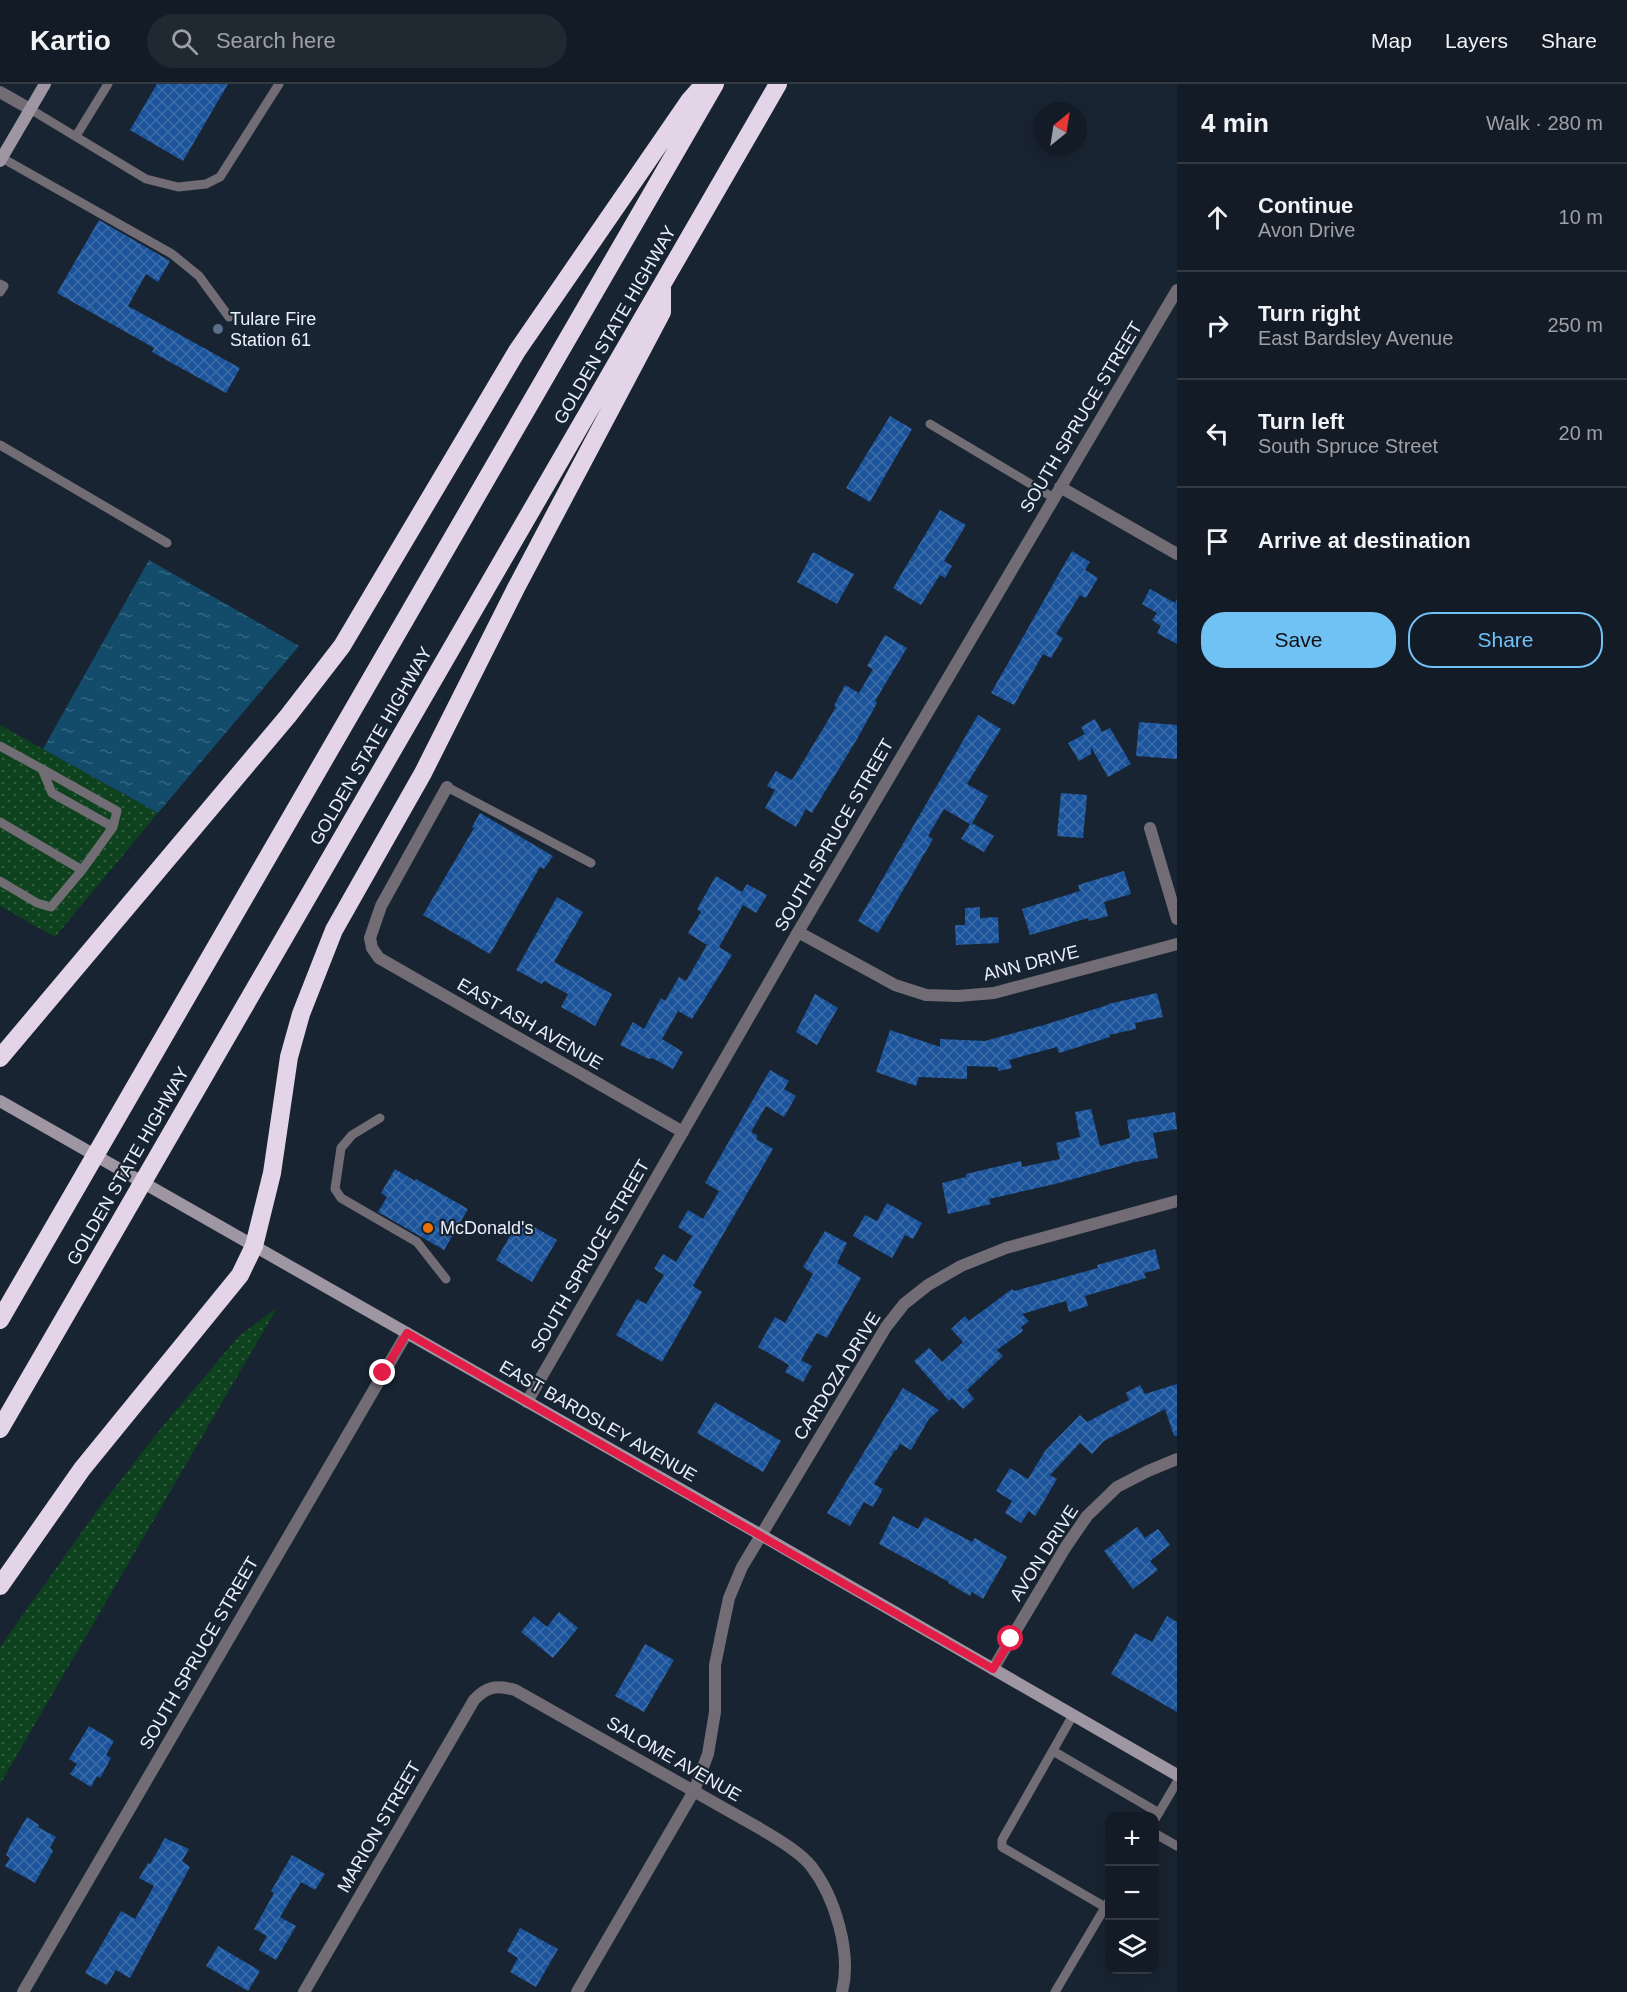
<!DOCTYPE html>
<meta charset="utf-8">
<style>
:root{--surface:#131b26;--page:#202832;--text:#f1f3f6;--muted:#9da1a7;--line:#323943;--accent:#70c1f4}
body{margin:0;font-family:Helvetica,sans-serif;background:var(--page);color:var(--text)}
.controls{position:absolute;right:18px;bottom:18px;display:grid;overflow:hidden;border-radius:12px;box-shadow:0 6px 24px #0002}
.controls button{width:54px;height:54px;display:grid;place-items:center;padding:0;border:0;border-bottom:2px solid var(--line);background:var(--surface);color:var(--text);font:30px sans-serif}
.compass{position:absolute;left:1033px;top:18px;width:54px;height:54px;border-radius:50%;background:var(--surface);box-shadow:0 6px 24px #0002;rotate:30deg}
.stop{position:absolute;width:18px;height:18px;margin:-14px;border:4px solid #e11d48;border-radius:50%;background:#fff}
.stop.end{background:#e11d48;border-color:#fff;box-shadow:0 2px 6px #0008}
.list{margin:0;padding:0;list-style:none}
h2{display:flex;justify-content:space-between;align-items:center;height:78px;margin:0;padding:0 24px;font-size:26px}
h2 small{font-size:20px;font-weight:400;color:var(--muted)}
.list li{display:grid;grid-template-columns:39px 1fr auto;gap:18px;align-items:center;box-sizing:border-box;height:108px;padding:0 24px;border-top:2px solid var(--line)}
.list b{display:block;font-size:22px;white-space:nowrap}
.list p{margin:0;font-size:20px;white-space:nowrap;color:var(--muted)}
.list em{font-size:20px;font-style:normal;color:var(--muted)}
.actions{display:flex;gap:12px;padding:18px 24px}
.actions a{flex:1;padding:14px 0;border:2px solid var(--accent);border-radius:24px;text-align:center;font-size:21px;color:var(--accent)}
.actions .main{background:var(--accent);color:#111}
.icon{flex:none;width:33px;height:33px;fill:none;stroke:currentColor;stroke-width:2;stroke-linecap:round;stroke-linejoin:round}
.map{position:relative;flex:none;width:1177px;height:1908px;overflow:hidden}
header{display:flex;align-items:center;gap:36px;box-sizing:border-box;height:84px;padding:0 30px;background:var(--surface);border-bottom:2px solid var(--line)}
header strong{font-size:28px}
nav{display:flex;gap:33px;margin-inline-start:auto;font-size:21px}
.search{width:420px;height:54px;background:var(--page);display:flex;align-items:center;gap:15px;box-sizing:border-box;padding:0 21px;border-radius:33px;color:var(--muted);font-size:22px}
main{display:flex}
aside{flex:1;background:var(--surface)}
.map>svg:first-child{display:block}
</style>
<header>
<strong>Kartio</strong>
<div class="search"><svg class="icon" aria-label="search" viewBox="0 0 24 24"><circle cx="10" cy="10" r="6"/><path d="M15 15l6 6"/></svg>Search here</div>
<nav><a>Map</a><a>Layers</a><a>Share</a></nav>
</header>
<main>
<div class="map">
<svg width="1177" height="1908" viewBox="0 0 1177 1908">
<defs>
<pattern id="grass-dots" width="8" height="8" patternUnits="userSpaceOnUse" patternTransform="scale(1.5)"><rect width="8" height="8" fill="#0e411e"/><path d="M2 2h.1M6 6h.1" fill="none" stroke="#315d40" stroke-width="1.8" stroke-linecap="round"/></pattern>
<pattern id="water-ripples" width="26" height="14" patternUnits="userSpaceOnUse" patternTransform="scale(1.5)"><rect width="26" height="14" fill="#124c6a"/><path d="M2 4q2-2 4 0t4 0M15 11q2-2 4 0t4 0" fill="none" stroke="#346680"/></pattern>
<pattern id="building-cross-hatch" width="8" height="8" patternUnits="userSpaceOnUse" patternTransform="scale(1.5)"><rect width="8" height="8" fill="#1b549a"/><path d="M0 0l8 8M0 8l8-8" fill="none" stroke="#3c6da9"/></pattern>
</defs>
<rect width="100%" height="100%" fill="#192432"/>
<path fill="url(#grass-dots)" d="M0,641L158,729L55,853L0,822Z
M277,1224L0,1700V1563L99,1424L163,1342L239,1252Z"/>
<path fill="url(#water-ripples)" d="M149,476L299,562L158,729L43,665Z"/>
<path fill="url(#building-cross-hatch)" d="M157,0H228L183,77L130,46Z
M99,136L170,177L158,198L146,190L128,222L240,284L226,309L152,268L154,264L57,209Z
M890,332L912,345L870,418L846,404Z
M940,426L966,441L944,477L952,482L945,494L940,491L921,521L893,504Z
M1072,467L1090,478L1085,486L1098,494L1086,514L1080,511L1056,550L1063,554L1051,574L1043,570L1014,621L991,609Z
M813,468L854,490L837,520L797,498Z
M1150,505L1175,519L1177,515V560L1157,549L1161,542L1152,536L1157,529L1142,520Z
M885,551L907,564L875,617L877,619L857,655L812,729L806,725L796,743L765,724L775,706L767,702L776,687L792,696L836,623L834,622L845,601L859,609L873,585L867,582Z
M978,631L1001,645L967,700L988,712L972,739L994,752L984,768L961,755L970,740L944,725L928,752L933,755L878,849L858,837Z
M1095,635L1102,648L1110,644L1131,680L1108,693L1091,663V670L1079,677L1068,659L1085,650L1081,643Z
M1139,638L1177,641V675L1136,672Z
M1061,709L1087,711L1083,754L1057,752Z
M480,729L553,772L544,785L540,783L490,870L423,831L474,744L472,743Z
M1124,787L1131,810L1104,818L1108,832L1089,837L1088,834L1030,851L1022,825L1080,807L1078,801Z
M716,792L742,808L747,800L767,811L756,829L743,821L719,863L732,871L692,935L678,927L662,955L683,968L673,985L652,974L649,975L620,961L633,938L644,945L661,914L665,917L679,893L686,897L707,861L688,849L701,828L697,825Z
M557,813L583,828L554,878L612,910L595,942L561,923L568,910L544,897L542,900L516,886Z
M980,823V834L998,833L999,859L956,861L955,841H965V824Z
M1157,909L1163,933L1135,939L1136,945L1109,951L1110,953L1059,969L1057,963L1009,976L1012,984L999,987L997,983L967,982V995L919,993L916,1002L876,988L890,946L940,963V955L985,957L1044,941L1108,921V920Z
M815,910L838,924L817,961L796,948Z
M770,986L789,997L784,1005L796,1012L784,1033L766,1022L751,1048L758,1052L756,1055L773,1065L693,1202L702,1208L662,1278L616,1251L637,1215L646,1220L664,1191L654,1185L663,1170L676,1178L692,1152L678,1143L688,1126L703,1135L719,1107L705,1099Z
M1091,1025L1100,1062L1130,1054L1127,1036L1175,1028L1177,1045L1153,1049L1158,1074L1135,1078L1055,1100L989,1115L991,1120L948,1130L942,1099L966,1093V1090L1021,1077L1022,1083L1060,1075L1056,1059L1080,1053L1075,1028Z
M395,1085L415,1097L416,1095L468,1125L444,1166L378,1128L387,1113L381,1109Z
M887,1119L922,1139L913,1155L905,1151L892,1174L853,1152L865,1131L877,1137Z
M520,1135L557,1156L532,1198L496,1176Z
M825,1147L847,1159L837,1179L861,1194L827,1254L817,1249L801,1276L812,1282L803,1298L785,1288L789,1281L758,1263L775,1233L785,1239L813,1190L803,1183Z
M1155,1165L1160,1185L1144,1189L1146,1194L1085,1212L1088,1222L1069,1228L1066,1217L1022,1230L1029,1237L1021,1243L1023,1247L997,1266L1003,1272L967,1306L974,1315L963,1325L952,1314L949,1317L914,1277L929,1264L942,1278L963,1258L951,1245L965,1232L969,1237L1012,1205L1014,1207L1098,1184L1097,1181Z
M1177,1300V1352H1174L1165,1325L1104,1357L1092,1370L1080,1359L1050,1391L1057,1395L1035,1432L1029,1427L1021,1439L1005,1429L1012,1417L996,1407L1010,1384L1028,1395L1045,1367L1080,1331L1087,1338L1129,1316L1126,1309L1140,1301L1145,1310Z
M903,1304L939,1326L929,1335L911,1366L900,1360L896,1367L895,1366L874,1400L883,1405L873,1423L864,1418L850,1442L827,1429Z
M715,1318L781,1357L763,1388L697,1349Z
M893,1432L918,1445L925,1433L972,1458L975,1454L1007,1473L983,1515L972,1508L970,1512L948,1499L949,1498L879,1460Z
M1137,1443L1145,1454L1158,1445L1170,1461L1150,1477L1158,1486L1133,1505L1104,1467Z
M559,1528L578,1544L553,1574L521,1548L534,1532L547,1543Z
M1167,1532L1177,1538V1628L1111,1590L1135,1549L1152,1558Z
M645,1560L674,1576L644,1628L615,1612Z
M89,1642L114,1657L106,1671L111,1674L100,1694L97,1692L91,1703L70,1690L77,1680L69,1675Z
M27,1733L39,1741L38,1743L56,1753L50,1763L53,1767L35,1799L5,1782L10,1774L6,1771L9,1765H8Z
M165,1754L189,1765L182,1777L190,1783L130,1894L116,1886L107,1901L85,1889L121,1827L135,1835L154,1802L139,1794L148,1779L150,1780Z
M292,1771L325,1790L315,1806L301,1798L280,1833L296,1842L276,1876L259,1866L267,1852L254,1845L274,1809L271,1807Z
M520,1844L558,1865L536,1903L510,1888L518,1874L507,1867Z
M218,1862L260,1887L248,1907L206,1882Z"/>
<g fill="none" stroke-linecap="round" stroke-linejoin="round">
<path stroke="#726d74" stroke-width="9" d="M30,25L146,95L178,103L206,100L220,93L279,0
M76,52L108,0
M2,74L172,170L199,192L229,233
M0,200L4,202L0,208
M930,340L1054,414
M0,361L167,459
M0,662L42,685L52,709L113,743L82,786L51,823L37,819L0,797
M42,685L117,727L113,743
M447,703L591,779
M0,738L82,786
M380,1034L352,1051L341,1064L335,1105L341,1114L417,1158L446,1195
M1073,1631L1002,1756V1763L1105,1823
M1053,1667L1159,1729
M1154,1737L1177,1698
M1154,1749L1177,1762
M1055,1908L1110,1815"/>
<path stroke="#726d74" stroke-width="12" d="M0,8L30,25
M1060,403L1177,470
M447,703L381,822L370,854L372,864L379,874L683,1048
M1150,744L1177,835
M798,848L895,901L926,911L958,912L994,909L1177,860
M527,1318L798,848L1177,206
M993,1585L1065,1464L1087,1432L1117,1403L1148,1387L1177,1375
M23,1908L407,1249
M304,1908L474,1616C487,1602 497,1601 515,1606L759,1744C775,1754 799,1767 811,1782C835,1813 852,1869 842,1908
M577,1908L694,1707L708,1670L715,1628V1581L722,1547L729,1514L742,1483L886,1243L904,1220L928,1201L961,1182L1006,1164L1177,1117"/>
<path stroke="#9f96a3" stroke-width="12" d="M0,77L45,0
M0,1017L761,1451L1177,1691"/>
<path stroke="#e3d4e8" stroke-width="18" d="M0,974L288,632L342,562L517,267L689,17L704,0
M0,1236L715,0
M0,1345L778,0
M0,1502L82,1385L240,1191L254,1162L272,1089L289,973L301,930L334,846L423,689L516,504L662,228V204"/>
</g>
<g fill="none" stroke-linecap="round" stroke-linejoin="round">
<path stroke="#e11d48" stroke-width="8" d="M383,1289L407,1249L993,1585L1011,1555"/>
</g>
<circle fill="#5c6f8a" stroke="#192432" stroke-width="2" cx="218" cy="245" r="6"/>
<circle fill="#e8710a" stroke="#192432" stroke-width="2" cx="428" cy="1144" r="6"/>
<g text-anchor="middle" stroke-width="4.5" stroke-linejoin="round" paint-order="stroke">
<g font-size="18" fill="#e9f0fa" stroke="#192432" text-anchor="start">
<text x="230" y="241">Tulare Fire<tspan x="230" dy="21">Station 61</tspan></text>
<text x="440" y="1150">McDonald's</text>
</g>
<g font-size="18" fill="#e9f0fa" stroke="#192432">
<text transform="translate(615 241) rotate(-60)" y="6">GOLDEN STATE HIGHWAY</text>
<text transform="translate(1081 333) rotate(-59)" y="6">SOUTH SPRUCE STREET</text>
<text transform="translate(371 662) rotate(-60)" y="6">GOLDEN STATE HIGHWAY</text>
<text transform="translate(834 751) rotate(-60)" y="6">SOUTH SPRUCE STREET</text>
<text transform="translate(1031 879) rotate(-14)" y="6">ANN DRIVE</text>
<text transform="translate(530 940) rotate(30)" y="6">EAST ASH AVENUE</text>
<text transform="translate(128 1082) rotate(-60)" y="6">GOLDEN STATE HIGHWAY</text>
<text transform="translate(590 1172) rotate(-60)" y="6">SOUTH SPRUCE STREET</text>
<text transform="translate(837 1292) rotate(-58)" y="6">CARDOZA DRIVE</text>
<text transform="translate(598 1337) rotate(30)" y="6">EAST BARDSLEY AVENUE</text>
<text transform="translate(1044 1469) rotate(-57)" y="6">AVON DRIVE</text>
<text transform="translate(199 1569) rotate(-60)" y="6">SOUTH SPRUCE STREET</text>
<text transform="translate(674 1675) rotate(30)" y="6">SALOME AVENUE</text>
<text transform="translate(379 1743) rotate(-60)" y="6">MARION STREET</text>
</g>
</g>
</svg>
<div class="controls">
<button>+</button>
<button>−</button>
<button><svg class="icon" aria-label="layers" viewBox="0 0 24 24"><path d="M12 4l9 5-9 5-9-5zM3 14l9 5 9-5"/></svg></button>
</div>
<svg class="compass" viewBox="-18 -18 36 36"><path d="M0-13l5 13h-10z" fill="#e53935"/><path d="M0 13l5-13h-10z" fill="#9da1a7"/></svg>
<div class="stop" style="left:1011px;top:1555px"></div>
<div class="stop end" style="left:383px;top:1289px"></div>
</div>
<aside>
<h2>4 min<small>Walk · 280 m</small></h2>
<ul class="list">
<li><svg class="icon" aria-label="ahead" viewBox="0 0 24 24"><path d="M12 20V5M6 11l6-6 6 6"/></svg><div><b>Continue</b><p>Avon Drive</p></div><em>10 m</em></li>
<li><svg class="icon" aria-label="right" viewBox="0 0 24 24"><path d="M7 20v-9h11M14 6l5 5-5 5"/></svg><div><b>Turn right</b><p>East Bardsley Avenue</p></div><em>250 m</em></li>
<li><svg class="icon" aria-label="left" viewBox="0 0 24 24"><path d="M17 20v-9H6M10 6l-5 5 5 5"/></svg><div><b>Turn left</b><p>South Spruce Street</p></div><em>20 m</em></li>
<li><svg class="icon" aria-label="arrive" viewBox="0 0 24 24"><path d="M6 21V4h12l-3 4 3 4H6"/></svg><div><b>Arrive at destination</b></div></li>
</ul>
<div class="actions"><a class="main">Save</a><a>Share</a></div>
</aside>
</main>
